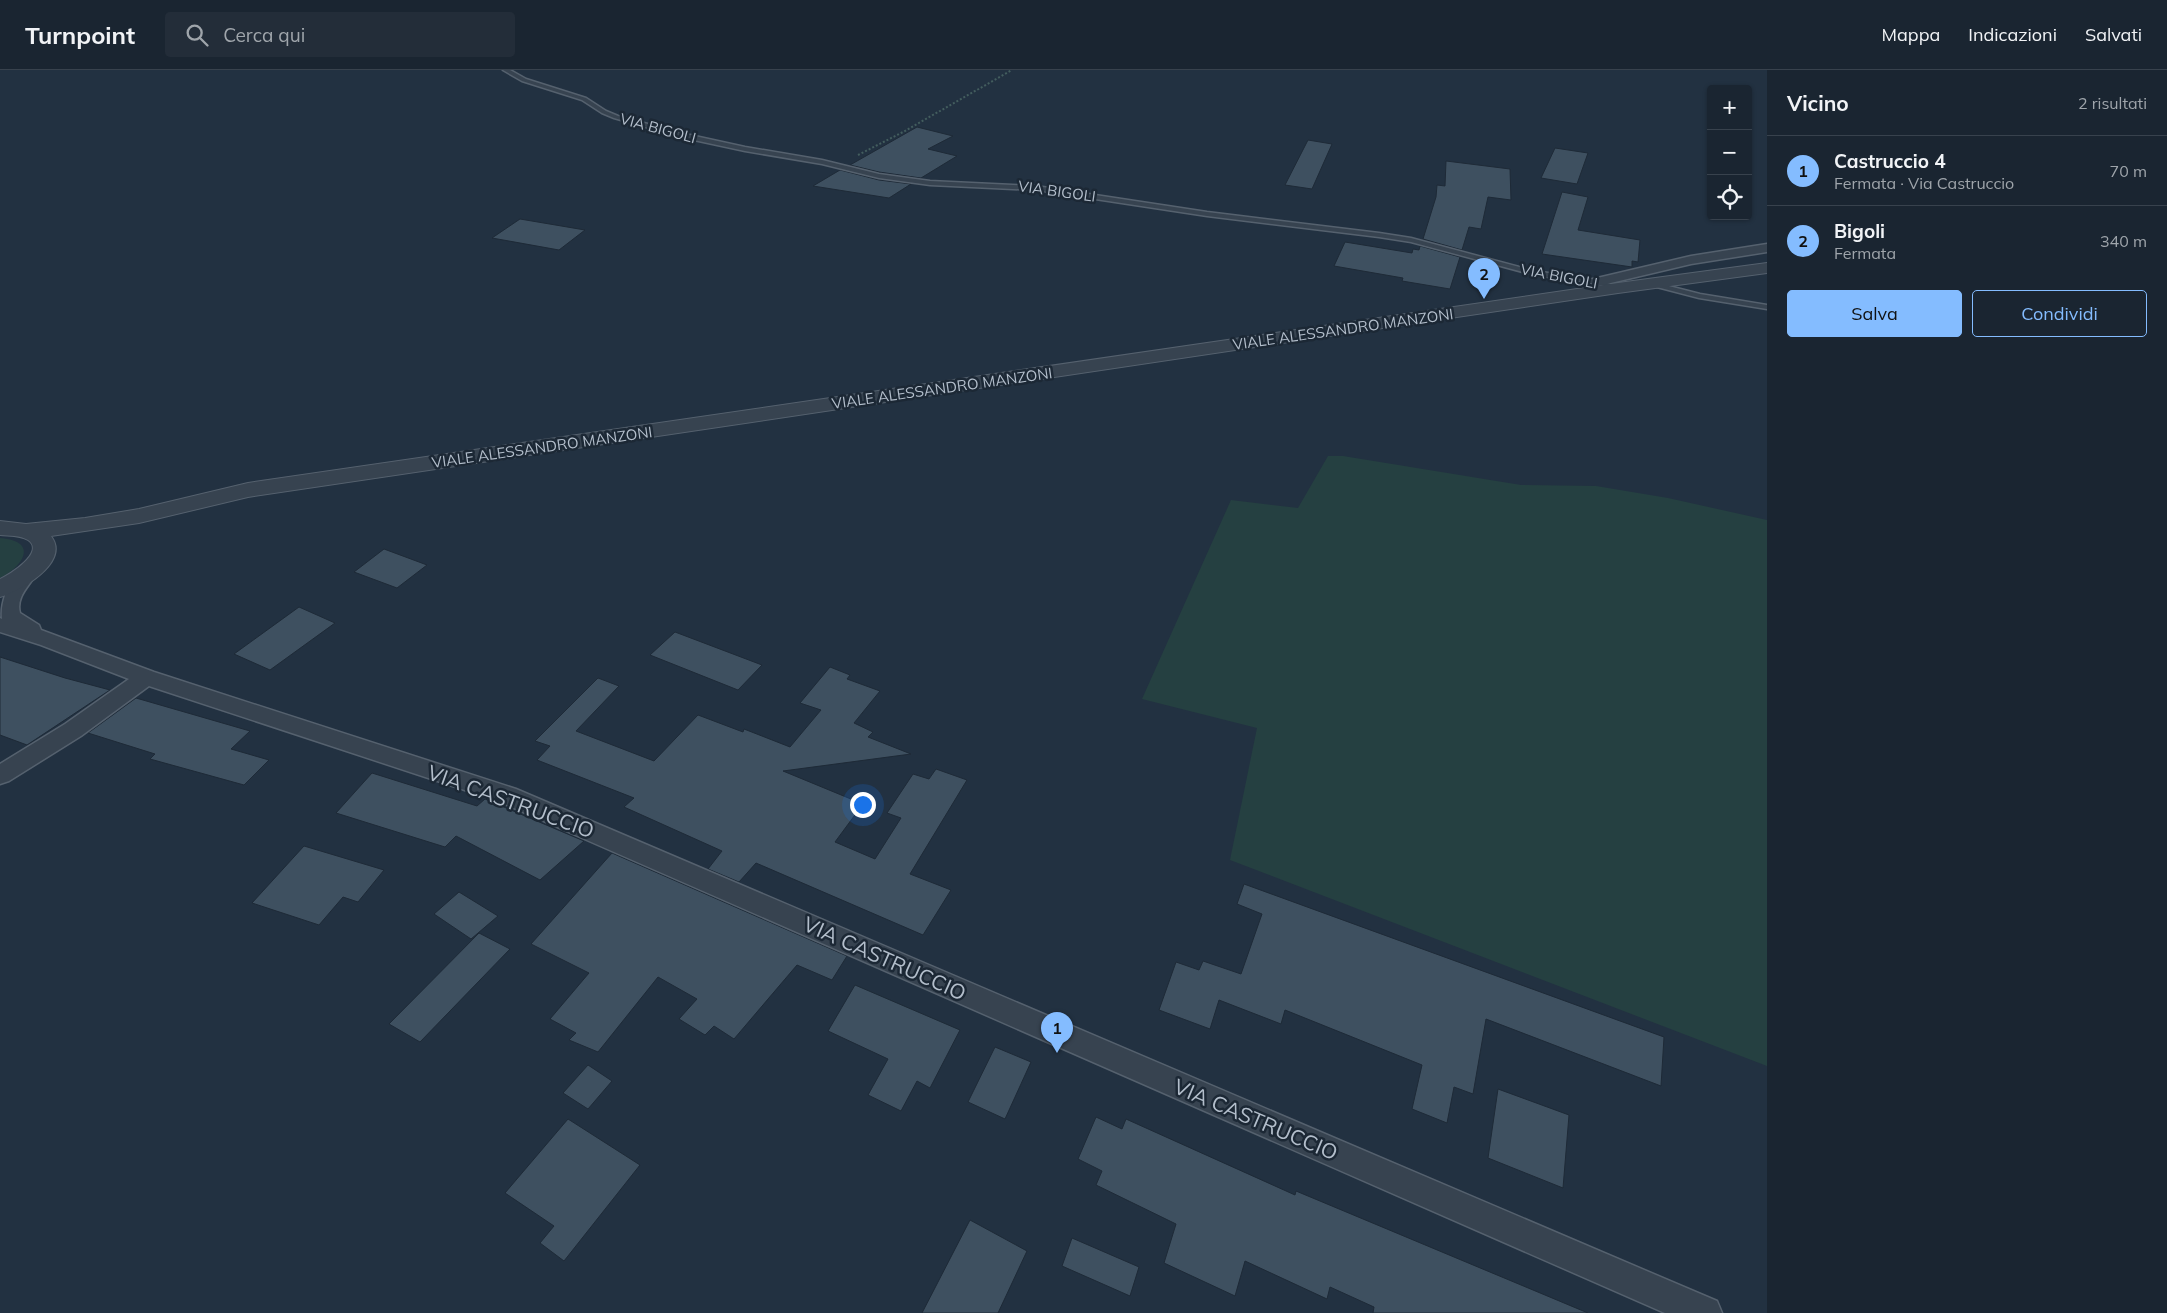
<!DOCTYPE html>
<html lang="it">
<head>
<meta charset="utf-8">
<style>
  body { margin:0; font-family:Mulish,sans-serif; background:#232d39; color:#f1f3f6 }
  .controls { position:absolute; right:15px; top:15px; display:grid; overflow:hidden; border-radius:5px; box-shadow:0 1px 4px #0004 }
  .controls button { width:45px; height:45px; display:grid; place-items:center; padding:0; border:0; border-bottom:1px solid #38424d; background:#1a2531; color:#f1f3f6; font:25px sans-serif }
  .you { position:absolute; left:862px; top:734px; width:18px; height:18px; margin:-12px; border:4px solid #fff; border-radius:50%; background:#1a73e8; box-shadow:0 0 0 8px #1a73e833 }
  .badge { display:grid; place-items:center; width:32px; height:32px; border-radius:50%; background:#84bcff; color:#111; font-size:16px; font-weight:700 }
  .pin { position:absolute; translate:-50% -41px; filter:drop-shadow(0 1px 2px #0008) }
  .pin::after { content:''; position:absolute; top:26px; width:18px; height:15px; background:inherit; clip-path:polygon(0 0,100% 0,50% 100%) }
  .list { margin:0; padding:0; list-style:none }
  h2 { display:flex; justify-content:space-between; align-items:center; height:65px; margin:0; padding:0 20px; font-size:21px }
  h2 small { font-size:16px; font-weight:400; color:#9fa5ab }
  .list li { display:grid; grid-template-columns:32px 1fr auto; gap:15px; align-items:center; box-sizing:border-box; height:70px; padding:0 20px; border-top:1px solid #38424d }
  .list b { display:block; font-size:19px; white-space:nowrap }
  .list p { margin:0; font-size:16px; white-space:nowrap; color:#9fa5ab }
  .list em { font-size:16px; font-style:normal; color:#9fa5ab }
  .actions { display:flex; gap:10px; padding:15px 20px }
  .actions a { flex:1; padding:11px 0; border:1px solid #84bcff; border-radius:5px; text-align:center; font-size:18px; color:#84bcff }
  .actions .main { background:#84bcff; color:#111 }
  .icon { flex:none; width:28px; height:28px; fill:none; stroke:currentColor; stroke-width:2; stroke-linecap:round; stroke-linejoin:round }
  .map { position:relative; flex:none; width:1767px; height:1243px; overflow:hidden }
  header { display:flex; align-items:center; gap:30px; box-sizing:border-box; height:70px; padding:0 25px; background:#1a2531; border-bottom:1px solid #38424d }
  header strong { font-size:24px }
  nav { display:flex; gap:28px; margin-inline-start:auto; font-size:18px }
  .search { width:350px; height:45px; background:#232d39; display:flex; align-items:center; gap:12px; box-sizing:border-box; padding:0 18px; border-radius:5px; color:#9fa5ab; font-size:19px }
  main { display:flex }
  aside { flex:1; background:#1a2531 }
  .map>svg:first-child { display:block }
  .green { fill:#254041 }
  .building { fill:#3e5060; stroke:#1e2a37 }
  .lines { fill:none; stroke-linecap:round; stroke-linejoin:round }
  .service-casing { stroke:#55616e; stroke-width:3 }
  .minor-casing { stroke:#55616e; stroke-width:3 }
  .tertiary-casing { stroke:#55616e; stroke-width:2 }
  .path { stroke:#435d5e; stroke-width:2; stroke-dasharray:2 2; stroke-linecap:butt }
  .service { fill:#374350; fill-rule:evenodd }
  .minor { fill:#374350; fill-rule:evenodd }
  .tertiary { fill:#374350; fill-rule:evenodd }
  .labels { text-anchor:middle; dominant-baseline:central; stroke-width:5; stroke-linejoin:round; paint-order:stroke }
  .far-street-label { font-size:15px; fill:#b3becb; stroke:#1c2835 }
  .near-street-label { font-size:21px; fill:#b3becb; stroke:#1c2835 }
</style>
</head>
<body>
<header>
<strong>Turnpoint</strong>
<div class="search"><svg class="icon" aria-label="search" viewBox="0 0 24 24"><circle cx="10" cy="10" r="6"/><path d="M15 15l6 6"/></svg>Cerca qui</div>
<nav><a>Mappa</a><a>Indicazioni</a><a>Salvati</a></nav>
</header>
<main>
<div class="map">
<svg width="1767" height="1243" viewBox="0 0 1767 1243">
  <rect width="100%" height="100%" fill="#223141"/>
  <!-- green -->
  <path class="green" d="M1328 386H1343L1521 415 1596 416 1668 428 1767 450V996L1230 790 1257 658 1142 629 1231 430 1298 438Z
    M0 468C38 471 25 495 0 508Z"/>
  <!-- building -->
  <path class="building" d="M917 57 953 66 928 79 957 86 921 108 879 102 850 95Z
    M1308 70 1332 74 1312 119 1285 115Z
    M1555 78 1588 83 1577 114 1541 108Z
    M1446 91 1510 99 1511 130 1488 127 1481 159 1469 157 1462 180 1423 169 1436 127 1437 115 1445 116Z
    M840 100 879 110 911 114 889 128 813 116Z
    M1562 122 1588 127 1578 160 1640 170 1638 192 1632 191V197L1542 184Z
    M520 149 585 160 559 180 492 168Z
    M1345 172 1412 183 1413 179 1419 180 1420 176 1460 187 1450 219 1402 211 1403 208 1334 196Z
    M384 479 427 495 397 518 354 502Z
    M299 537 335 553 270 600 234 584Z
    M675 562 762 595 738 620 650 585Z
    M0 587 65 608 110 620 27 675 0 665Z
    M830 597 850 605 847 609 880 621 854 653 873 662 868 667 911 684 783 701 863 734 835 772 875 789 901 748 887 743 913 704 929 709 936 699 967 710 910 804 951 820 923 865 756 793 739 812 708 799 722 781 624 737 634 728 537 690 550 676 535 671 598 608 619 616 576 661 654 691 698 645 743 662 744 659 790 677 821 640 800 633Z
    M136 628 250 661 231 679 269 690 244 715 150 689 155 684 88 663Z
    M372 703 477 736 485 729 584 771 540 810 456 766 445 777 336 743Z
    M304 776 384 800 358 832 343 827 319 855 252 833Z
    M612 783 847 886 832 910 797 895 734 969 714 956 705 965 679 949 697 929 658 907 598 982 569 970 576 963 550 949 589 903 531 874Z
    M1244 814 1664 967 1661 1016 1486 949 1473 1024 1454 1017 1447 1053 1412 1039 1422 995 1285 940 1281 954 1219 930 1210 959 1159 940 1176 892 1199 900 1203 891 1241 904 1262 844 1237 834Z
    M459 822 498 846 471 869 434 844Z
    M479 863 510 879 420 972 389 954Z
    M855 915 960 960 930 1018 917 1011 901 1041 868 1025 888 989 828 961Z
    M995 977 1031 992 1005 1049 968 1032Z
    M588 995 612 1011 588 1039 563 1023Z
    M1498 1019 1569 1045 1563 1118 1488 1088Z
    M1096 1047 1122 1059 1126 1049 1295 1125 1296 1121 1588 1243H1373L1374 1237 1330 1217 1327 1229 1245 1191 1235 1226 1164 1193 1176 1154 1096 1115 1102 1101 1078 1089Z
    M568 1049 640 1095 564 1191 540 1173 554 1156 505 1123Z
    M970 1150 1027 1181 998 1243H922Z
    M1072 1168 1139 1197 1130 1226 1062 1196Z"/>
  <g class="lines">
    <defs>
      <path id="service" d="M503 0H510L526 9 586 28 606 41 618 46 681 63 745 77 822 90 879 104 930 111 1036 116 1207 142 1379 163 1411 168 1534 201 1598 210 1622 218 1618 220 1597 214 1534 205 1411 172 1379 167 1207 146 1036 120 930 115 879 108 822 94 745 81 680 67 614 48 602 43 582 30 522 11Z
        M1653 212 1700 224 1767 235V239L1699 228 1653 216Z"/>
      <path id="minor" d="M1767 174V182L1691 194 1598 216 1593 215 1591 212 1593 209 1691 186Z
        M25 500 32 502 35 506C27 518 16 528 20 543L39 555 41 560 154 602 516 719 1717 1231 1722 1243H1665L498 731 149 616 81 666 9 711 0 714V694L65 654 129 609 41 575 0 562V548L2 549C0 533 8 514 18 502Z"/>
      <path id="tertiary" d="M1767 193V203L1618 223 248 427 139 453 51 466C71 492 21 521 0 527V509C9 505 46 482 28 470 20 465 9 466 0 465V451L26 454 85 448 139 439 248 413 1618 213Z"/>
    </defs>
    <!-- service casing -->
    <use href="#service" class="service-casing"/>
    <!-- minor casing -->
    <use href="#minor" class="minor-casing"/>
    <!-- tertiary casing -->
    <use href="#tertiary" class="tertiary-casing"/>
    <!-- path -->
    <path class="path" d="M858 85 903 62 1012 0"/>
    <!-- service -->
    <use href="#service" class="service"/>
    <!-- minor -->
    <use href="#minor" class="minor"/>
    <!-- tertiary -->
    <use href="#tertiary" class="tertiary"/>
  </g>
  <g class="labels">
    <!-- far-street labels -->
    <g class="far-street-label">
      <text transform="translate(658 58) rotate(15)">VIA BIGOLI</text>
      <text transform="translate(1057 121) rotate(8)">VIA BIGOLI</text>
      <text transform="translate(1559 206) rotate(11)">VIA BIGOLI</text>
      <text transform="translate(1343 259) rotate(-8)">VIALE ALESSANDRO MANZONI</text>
      <text transform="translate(942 318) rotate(-8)">VIALE ALESSANDRO MANZONI</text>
      <text transform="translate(542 377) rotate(-8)">VIALE ALESSANDRO MANZONI</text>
    </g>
    <!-- near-street labels -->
    <g class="near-street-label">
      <text transform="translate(511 731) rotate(20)">VIA CASTRUCCIO</text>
      <text transform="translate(885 888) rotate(24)">VIA CASTRUCCIO</text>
      <text transform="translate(1256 1049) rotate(23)">VIA CASTRUCCIO</text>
    </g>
  </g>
</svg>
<div class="controls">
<button>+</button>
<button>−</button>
<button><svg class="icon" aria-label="locate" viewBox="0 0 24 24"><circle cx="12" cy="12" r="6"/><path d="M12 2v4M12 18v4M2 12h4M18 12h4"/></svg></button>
</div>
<div class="you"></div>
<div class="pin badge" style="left:1057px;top:983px">1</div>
<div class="pin badge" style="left:1484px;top:229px">2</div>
</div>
<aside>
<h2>Vicino<small>2 risultati</small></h2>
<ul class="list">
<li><span class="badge">1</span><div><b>Castruccio 4</b><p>Fermata · Via Castruccio</p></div><em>70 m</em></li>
<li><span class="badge">2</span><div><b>Bigoli</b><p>Fermata</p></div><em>340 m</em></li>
</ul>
<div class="actions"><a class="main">Salva</a><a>Condividi</a></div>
</aside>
</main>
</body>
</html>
